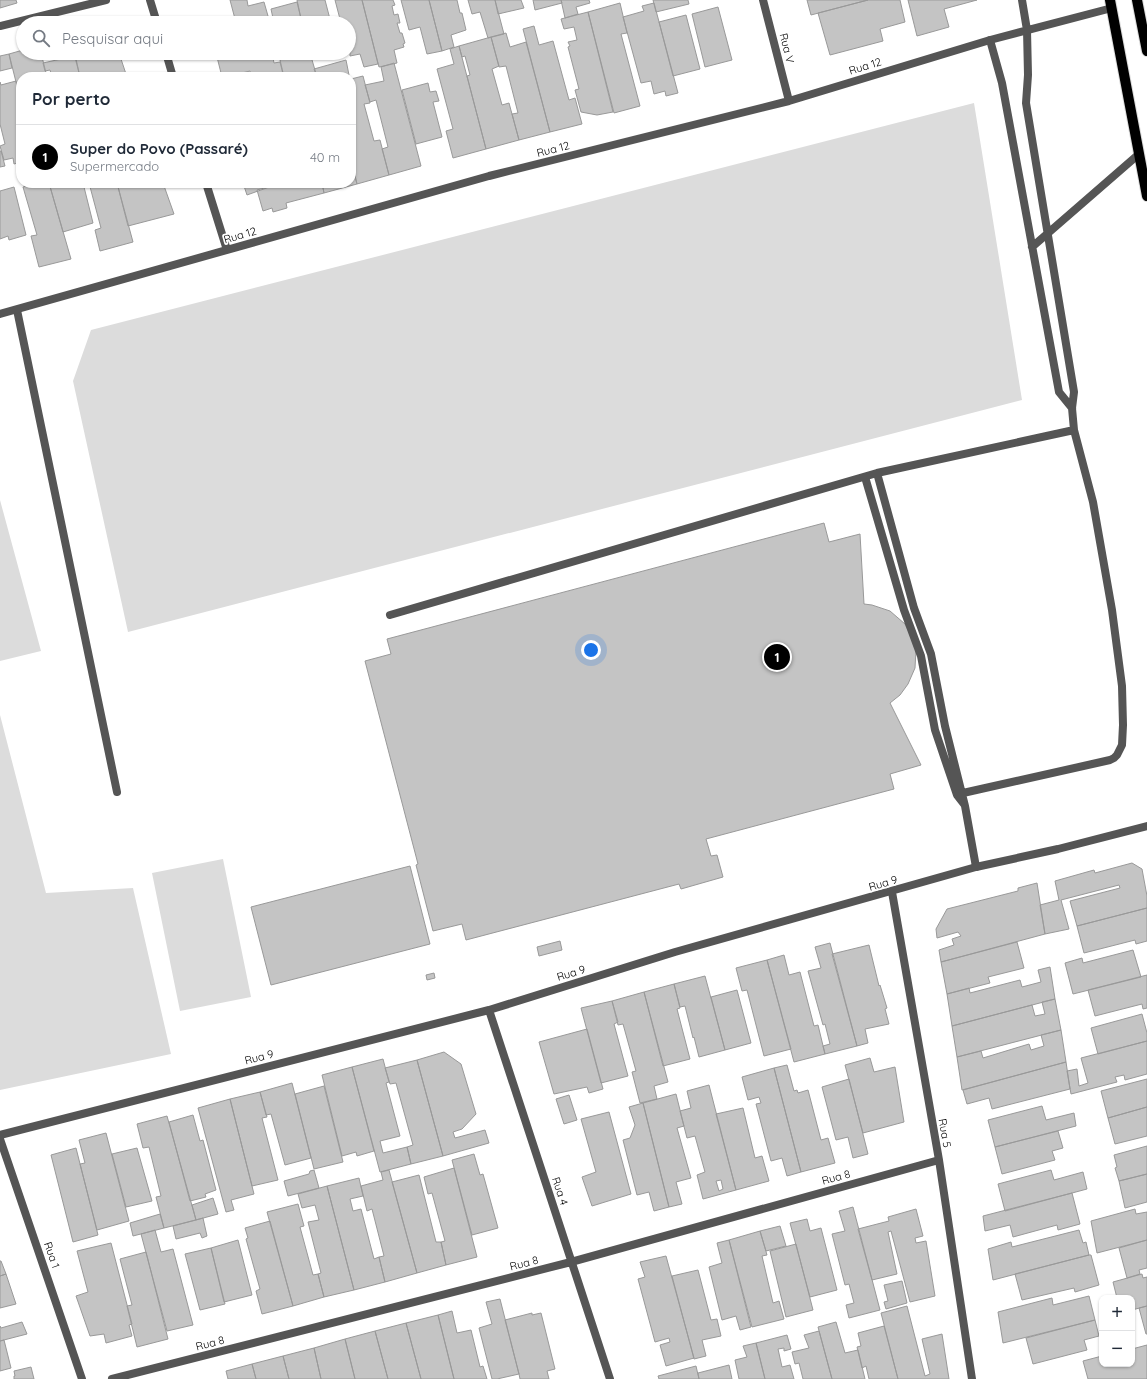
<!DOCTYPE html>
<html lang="pt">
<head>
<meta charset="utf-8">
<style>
  body { margin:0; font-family:Quicksand,sans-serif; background:#f2f2f3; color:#1f2937 }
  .controls { position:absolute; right:12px; bottom:12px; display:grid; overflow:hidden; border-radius:8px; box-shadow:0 1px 3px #0004 }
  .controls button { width:36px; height:36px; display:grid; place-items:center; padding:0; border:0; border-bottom:1px solid #e0e1e3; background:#fff; color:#1f2937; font:20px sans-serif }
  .you { position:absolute; left:591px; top:650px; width:14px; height:14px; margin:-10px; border:3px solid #fff; border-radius:50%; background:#1a73e8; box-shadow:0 0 0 6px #1a73e833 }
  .badge { display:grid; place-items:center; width:26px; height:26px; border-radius:50%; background:#000; color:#fff; font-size:13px; font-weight:700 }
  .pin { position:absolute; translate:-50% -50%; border:2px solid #fff; box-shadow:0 1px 4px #0006 }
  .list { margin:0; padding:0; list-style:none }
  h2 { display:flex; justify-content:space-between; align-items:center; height:52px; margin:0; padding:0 16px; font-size:17px }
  h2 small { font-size:13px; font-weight:400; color:#747a83 }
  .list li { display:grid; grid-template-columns:26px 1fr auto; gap:12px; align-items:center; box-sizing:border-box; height:64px; padding:0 16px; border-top:1px solid #e0e1e3 }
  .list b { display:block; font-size:15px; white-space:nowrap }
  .list p { margin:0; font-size:13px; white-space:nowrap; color:#747a83 }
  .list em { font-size:13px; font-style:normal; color:#747a83 }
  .icon { flex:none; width:22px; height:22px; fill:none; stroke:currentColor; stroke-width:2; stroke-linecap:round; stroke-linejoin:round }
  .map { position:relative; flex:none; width:1147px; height:1379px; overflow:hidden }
  .search { position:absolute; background:#fff; box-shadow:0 1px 3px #0004; left:16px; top:16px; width:340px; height:44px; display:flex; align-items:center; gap:10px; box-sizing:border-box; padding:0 14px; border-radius:22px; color:#747a83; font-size:15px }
  .panel { position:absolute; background:#fff; box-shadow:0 1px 3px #0004; left:16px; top:72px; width:340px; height:116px; border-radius:16px }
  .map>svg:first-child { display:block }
  .green { fill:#dcdcdc }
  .building { fill:#c4c4c4; stroke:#999; fill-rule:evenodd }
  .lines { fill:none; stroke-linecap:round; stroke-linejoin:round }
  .primary-casing { stroke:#dbdbdb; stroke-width:12 }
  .service { stroke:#555; stroke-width:8 }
  .minor { stroke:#555; stroke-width:8 }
  .primary { stroke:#000; stroke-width:10 }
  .labels { text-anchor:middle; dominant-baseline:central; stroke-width:3.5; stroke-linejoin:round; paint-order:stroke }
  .street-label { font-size:11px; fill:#000; stroke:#fff }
</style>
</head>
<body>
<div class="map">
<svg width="1147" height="1379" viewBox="0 0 1147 1379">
  <rect width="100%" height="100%" fill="#fff"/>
  <!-- green -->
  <path class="green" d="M974 103 1022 400 128 632 73 381 91 330Z
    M0 500 41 651 0 661Z
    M0 715 46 893 133 888 171 1054 0 1090Z
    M223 859 251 997 180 1011 152 873Z"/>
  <!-- building -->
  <path class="building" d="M0 0H16L17 3 0 8Z
    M230 0H247L248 6 264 2 270 23H220L235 19Z
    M297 0H325L331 23H302Z
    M335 0H362L378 64 364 67 360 54 350 56 349 23H341Z
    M362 0H393L395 5 392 6 394 15 398 14 400 23H397L400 33H402L405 43 403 44 404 47 394 50 397 63 379 67Z
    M401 0H429L442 51 427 54 420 27 409 30Z
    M429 0H457L460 13H462L466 30 451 35 454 47 442 51Z
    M468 0H495L504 34 488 38 480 12 472 14Z
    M495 0H521L524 8 498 14Z
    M533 0H561L562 3 535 10Z
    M561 0H589L590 3 576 7 578 14 565 18Z
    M653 0H688L689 4 656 12Z
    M807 0H868L811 15Z
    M868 0H900L905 22 880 29 883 41 830 55 818 13Z
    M908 0H977L944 9 949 27 917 36Z
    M297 2 302 23H274L271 9Z
    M620 3 627 33 621 34 640 106 614 113 588 12Z
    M654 3 678 93 666 96 665 91 654 94 651 81 641 83 623 17 644 11 642 6Z
    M718 7 732 60 705 67 692 14Z
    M588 12 613 112 597 115 581 112 575 90 579 89 568 47 570 46 568 42 577 40 574 27 564 29 561 19Z
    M686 15 700 69 673 76 659 22Z
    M534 26 539 45 553 41 569 100 575 98 582 124 550 132 523 29Z
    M506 33 510 47 526 42 550 132 519 140 512 114 518 113 506 66 499 67 491 37Z
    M491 37 499 66 492 69 502 105 509 103 519 140 486 149 467 76 470 75 465 56 462 57 459 46Z
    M459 46 486 149 453 158 446 131 453 129 437 69 454 64 450 49Z
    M23 50V53H41L47 77H21V102L9 54Z
    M59 53H74L80 77H52L50 70 45 71 43 63 61 59Z
    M100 53H119L127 77H80L76 59Z
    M216 53H272L274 63 280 62 283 74 272 77H251L250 71 234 75 233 74 222 77Z
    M282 53H310L317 77H284L280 60 283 59Z
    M9 54 12 68 0 71V56Z
    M346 60 349 75 342 77H317L314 69Z
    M394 63 421 166 389 175 382 149 388 147 376 100 370 102 365 85 384 81 381 67Z
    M363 76 370 103 364 104 374 141 380 140 389 175 357 184 351 160V79Z
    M16 81 21 102V162L14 164 13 158 4 160 0 146 5 144 0 124V82L1 85Z
    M428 83 430 92 436 91 439 101 433 102 442 137 416 144 402 90Z
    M0 151H1L5 166 0 167Z
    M351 160 357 184 324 193 322 183H351Z
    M37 183H49L71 259 39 267 31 236 37 235 23 187Z
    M49 183H83L93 223 63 232Z
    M89 183H117L133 242 100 251 95 230 101 228Z
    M117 183H163L174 214 128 226Z
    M243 183H271L272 186 247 195Z
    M283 183H322L324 193 286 203 287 208 273 212 272 208 263 211 257 190Z
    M14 187 26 235 9 240 8 236 0 239V191Z
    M824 523 829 542 860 534 864 604 872 605 890 611 905 624 908 630 916 650 915 668 908 684 900 695 890 703 921 765 890 774 894 789 706 839 711 856 717 855 723 877 681 889 679 884 466 940 462 924 433 931 416 865 418 864 365 661 391 654 387 639Z
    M1132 863 1142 869 1147 896V908L1077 926 1070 901 1120 888 1119 885 1061 900 1069 929 1045 934 1040 905 1059 900 1055 881 1094 870 1095 873Z
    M410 866 430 944 271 985 251 907Z
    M1037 883 1045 934 941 962 939 950 954 945 952 939 961 936 958 932 937 938 936 929 947 909 1018 891V888Z
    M1147 908V941L1136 944 1135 940 1084 953 1077 926Z
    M560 941 562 950 539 956 537 947Z
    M1017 942 1024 968 988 977 990 983 947 994 941 962Z
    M830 943 857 1046 825 1054 823 1046 830 1044 825 1024 823 1025 808 971 821 968 815 947Z
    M869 945 879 986 880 985 887 1008 885 1009 889 1024 865 1029 868 1043 857 1046 832 954Z
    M1133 950 1141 977 1073 994 1065 963 1082 958 1083 963Z
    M784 955 789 975 800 972 814 1026 818 1025 825 1054 794 1062 767 960Z
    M767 960 791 1049 764 1056 747 990 742 991 736 968Z
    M1050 967 1055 999 952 1026 947 994 969 988 970 993 1020 980 1022 987 1041 982 1038 970Z
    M434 973 435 978 427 980 426 975Z
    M1147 975V1008L1143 1009 1142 1004 1095 1016 1088 990Z
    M705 976 725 1050 699 1057 694 1037 693 1038 685 1006 680 1007 674 984Z
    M674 984 680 1008 677 1009 690 1059 663 1066 644 992Z
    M737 990 751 1043 725 1050 711 997Z
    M644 992 668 1082 654 1086 657 1099 640 1103 632 1072 636 1071 623 1024 618 1025 612 1001Z
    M1055 999 1061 1030 957 1057 952 1026 1032 1005 1035 1016 1045 1014 1042 1002Z
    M612 1001 618 1022 614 1024 628 1076 601 1083 581 1008Z
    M1142 1014 1147 1033V1041L1098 1054 1091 1028Z
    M587 1029 603 1089 589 1093 587 1087 554 1094 539 1042Z
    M1061 1030 1066 1062 962 1090 957 1057 981 1051 983 1058 1029 1044 1031 1050 1044 1046 1041 1035Z
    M1147 1041V1074L1125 1080 1124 1075 1115 1077 1117 1082 1071 1094 1067 1071 1077 1069 1079 1086 1088 1083 1081 1058Z
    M444 1052 461 1064 476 1114 462 1129 453 1132 455 1138 485 1130 489 1143 443 1156 417 1060Z
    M870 1058 874 1072 895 1067 904 1122 863 1133 845 1065Z
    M383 1059 389 1082 386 1083 400 1136 380 1141 383 1153 407 1147 411 1164 380 1172 352 1067Z
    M417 1060 443 1156 411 1164 407 1147 413 1145 396 1083 390 1084 385 1068Z
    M1066 1062 1070 1089 992 1109 989 1098 967 1104 963 1090Z
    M787 1065 794 1091 797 1090 798 1093 808 1090 821 1140 828 1138 835 1163 801 1172 774 1068Z
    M352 1067 374 1151 357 1156 356 1152 342 1156 322 1075Z
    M774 1068 801 1172 787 1176 782 1158 771 1161 756 1104 761 1103 759 1097 748 1100 742 1077Z
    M849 1079 868 1154 853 1158 848 1137 836 1140 822 1087Z
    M1147 1079V1107L1108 1118 1101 1091Z
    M292 1083 311 1158 285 1165 271 1114 266 1115 260 1092Z
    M709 1085 736 1190 703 1199 697 1175 705 1172 695 1136 687 1138 680 1111 691 1108 687 1091ZM721 1180 723 1189 719 1191 716 1181Z
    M324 1086 343 1162 314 1169 295 1094Z
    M260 1092 267 1117 262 1118 278 1180 252 1186 230 1099Z
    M676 1094 684 1126 677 1128 691 1178 676 1182 682 1204 669 1207 643 1103Z
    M569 1095 577 1120 564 1124 556 1099Z
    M230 1099 254 1194 231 1200 234 1210 226 1212 198 1108Z
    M643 1103 669 1207 654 1211 649 1192 637 1195 623 1140 630 1138 635 1125 629 1107Z
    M1042 1106 1046 1120 1074 1113 1076 1126 995 1147 988 1120Z
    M1147 1107V1136L1115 1144 1108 1118Z
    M743 1108 755 1158 762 1156 769 1181 736 1190 716 1114Z
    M609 1112 631 1194 592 1206 582 1177 596 1172 581 1119Z
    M193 1115 200 1141 203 1140 216 1190 205 1194 206 1197 190 1201 169 1122Z
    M167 1116 196 1220 164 1228 156 1197 161 1196 149 1147 143 1148 137 1124Z
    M1058 1131 1063 1148 1052 1151 1055 1160 1002 1174 995 1147Z
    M106 1133 129 1221 97 1230 80 1164 85 1163 79 1140Z
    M1147 1146V1174L1119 1181 1115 1168 1117 1167 1114 1155Z
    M76 1148 98 1235 73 1242 51 1155Z
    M137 1148 152 1201 126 1207 112 1154Z
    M474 1154 480 1175 483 1174 498 1228 472 1235 452 1160Z
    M454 1168 477 1257 446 1265 441 1242 445 1241 432 1193 428 1194 424 1177Z
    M314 1170 319 1188 288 1196 284 1181 309 1174 310 1171Z
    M389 1170 417 1273 385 1282 379 1257 384 1256 372 1209 367 1211 361 1186 383 1180 381 1172Z
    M1051 1170 1054 1180 1083 1172 1087 1189 1005 1211 998 1184Z
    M1147 1174V1202L1125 1208 1119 1181Z
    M419 1175 436 1242H441L446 1265 417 1273 392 1182Z
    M359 1178 363 1196 350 1199 353 1211 361 1209 374 1259 379 1257 385 1282 354 1290 327 1186Z
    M327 1186 354 1290 324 1297 318 1274 321 1273 308 1222 319 1220 315 1205 302 1208 298 1194Z
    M1072 1193 1080 1224 1058 1230 1057 1225 1013 1237 1010 1225 985 1231 983 1216Z
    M213 1198 218 1214 196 1220 192 1205Z
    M298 1204 304 1226 300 1227 313 1275 318 1274 324 1297 293 1306 267 1212Z
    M853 1207 880 1310 849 1318 846 1305 854 1303 849 1284 845 1285 832 1234 845 1231 839 1211Z
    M916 1209 923 1236 915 1238 916 1243 926 1241 935 1296 910 1302 891 1231 888 1232 897 1274 872 1280 858 1229 889 1221 888 1217Z
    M1135 1209 1136 1214 1147 1212V1240L1097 1253 1091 1221Z
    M160 1214 164 1228 133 1236 130 1223Z
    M203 1218 207 1236 202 1238 200 1233 176 1239 173 1226Z
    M807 1219 810 1231 821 1228 837 1290 810 1297 790 1223Z
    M270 1221 293 1306 262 1314 256 1291 260 1289 246 1239 248 1238 245 1228Z
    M780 1226 786 1246 766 1251 760 1231Z
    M155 1230 161 1252 173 1249 193 1325 167 1331 141 1234Z
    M1079 1230 1083 1243 1086 1242 1089 1255 993 1280 988 1249 1011 1242 1012 1247Z
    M760 1231 767 1255 762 1256 773 1303 779 1301 784 1319 752 1327 729 1240Z
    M238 1240 252 1295 224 1302 211 1248Z
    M729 1240 751 1327 740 1330 736 1316 722 1320 709 1267 722 1263 717 1243Z
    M1147 1240V1268L1139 1270 1140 1274 1127 1278 1119 1248Z
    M111 1243 132 1324 129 1325 132 1336 106 1343 104 1334 90 1336 76 1296 88 1292 77 1251Z
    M796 1244 813 1310 786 1317 770 1251Z
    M211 1248 225 1304 200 1310 185 1254Z
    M146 1252 168 1339 137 1347 127 1306 132 1305 120 1259Z
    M1089 1255H1091L1099 1285 1075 1292 1074 1288 1022 1300 1015 1274Z
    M666 1256 694 1358 666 1366 660 1345 670 1342 669 1338 655 1342 638 1279 645 1277 640 1262Z
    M0 1261H1L6 1274 0 1276Z
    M698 1270 711 1320 717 1319 721 1336 702 1340 706 1356 694 1359 672 1276Z
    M6 1274 16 1304 0 1308V1276Z
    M1142 1274 1143 1278 1147 1277V1306L1132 1310V1298H1117L1113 1282Z
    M902 1281 907 1303 886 1309 884 1302 888 1301 884 1285Z
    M1089 1296 1095 1320 1003 1343 998 1312 1052 1298 1053 1305Z
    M500 1299 519 1374 497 1379H492L479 1328 492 1324 486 1302Z
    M907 1306 925 1376 930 1374 922 1339 942 1334 949 1379H898L881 1313Z
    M1147 1306V1334H1146L1139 1308Z
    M452 1311 457 1333 471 1330 480 1367 483 1366 487 1379H454L438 1315Z
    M532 1313V1315L541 1313 555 1369 547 1371 549 1379H520L519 1374 505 1320Z
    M438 1315 454 1379H421L406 1323Z
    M1095 1320 1099 1336 1084 1340 1087 1350 1033 1364 1026 1338Z
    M22 1322 27 1334 0 1341V1326L1 1328Z
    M836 1322 845 1353 858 1350 865 1379H832L818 1327Z
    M406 1323 421 1379H388L375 1331Z
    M884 1326 898 1379H869L866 1366 862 1368 857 1347 861 1346 858 1333Z
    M375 1331 388 1379H355L345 1339Z
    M819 1331 832 1379H803L799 1363 795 1364 792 1352 809 1348 804 1335Z
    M787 1335 791 1349 784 1351V1348L778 1349 782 1367 790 1365 794 1379H765L756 1343Z
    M345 1339 355 1379H321L314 1348Z
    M4 1340 11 1368 0 1371V1341Z
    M756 1343 765 1379H739L735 1360 747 1357 743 1346Z
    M1147 1345V1379H1088L1083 1361 1102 1356V1364H1132V1349Z
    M314 1348 321 1379H289L283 1356Z
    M283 1356 289 1379H256L252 1364Z
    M252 1364 256 1379H228L226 1371Z
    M729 1365 732 1379H699L698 1373Z
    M696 1366 699 1379H659L658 1376Z
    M31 1367 34 1379H14V1376H15L14 1371Z"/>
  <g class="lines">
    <defs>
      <path id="primary" d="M1110 0 1147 196
        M1137 0 1147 51"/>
    </defs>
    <!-- primary casing -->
    <use href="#primary" class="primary-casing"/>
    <!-- service -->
    <path class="service" d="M990 40 1002 83 1059 392 1072 408
      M1032 247 1139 154
      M17 310 117 792
      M877 473 914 608 931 654 945 726 965 806 976 867
      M865 477 904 610 921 656 935 730 957 795 964 804
      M390 615 877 473 1074 430
      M963 793 1110 760 1114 758 1117 755 1122 745 1123 725 1122 686 1112 610 1093 502 1074 430 1072 408 1074 392 1026 103 1028 75 1027 30"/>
    <!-- minor -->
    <path class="minor" d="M150 0 157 23
      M763 0 789 101
      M1022 0 1027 30
      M0 26 106 0
      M166 53 173 77
      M206 183 227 250
      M0 314 489 176 789 101 990 40 1112 8
      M892 892 939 1160 972 1379
      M489 1010 610 1379
      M0 1135 489 1010 675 952 976 867 1058 849 1147 826
      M0 1139 82 1379
      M112 1379 571 1262 939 1160"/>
    <!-- primary -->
    <use href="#primary" class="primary"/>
  </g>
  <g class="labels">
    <!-- street labels -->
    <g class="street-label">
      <text transform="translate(787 48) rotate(76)">Rua V</text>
      <text transform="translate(865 66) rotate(-17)">Rua 12</text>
      <text transform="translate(553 149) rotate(-14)">Rua 12</text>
      <text transform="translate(240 235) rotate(-16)">Rua 12</text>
      <text transform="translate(883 883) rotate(-16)">Rua 9</text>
      <text transform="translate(571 973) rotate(-17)">Rua 9</text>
      <text transform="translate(259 1057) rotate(-14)">Rua 9</text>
      <text transform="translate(945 1133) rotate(80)">Rua 5</text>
      <text transform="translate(836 1177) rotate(-15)">Rua 8</text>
      <text transform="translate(560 1191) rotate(72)">Rua 4</text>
      <text transform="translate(52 1255) rotate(71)">Rua 1</text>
      <text transform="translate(524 1263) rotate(-14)">Rua 8</text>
      <text transform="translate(210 1343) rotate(-14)">Rua 8</text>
    </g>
  </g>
</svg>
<div class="controls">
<button>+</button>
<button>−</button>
</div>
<div class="you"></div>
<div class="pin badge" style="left:777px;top:657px">1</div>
<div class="search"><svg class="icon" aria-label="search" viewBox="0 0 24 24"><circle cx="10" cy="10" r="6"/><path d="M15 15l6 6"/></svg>Pesquisar aqui</div>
<section class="panel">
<h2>Por perto<small></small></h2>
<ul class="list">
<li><span class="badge">1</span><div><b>Super do Povo (Passaré)</b><p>Supermercado</p></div><em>40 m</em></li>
</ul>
</section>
</div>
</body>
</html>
